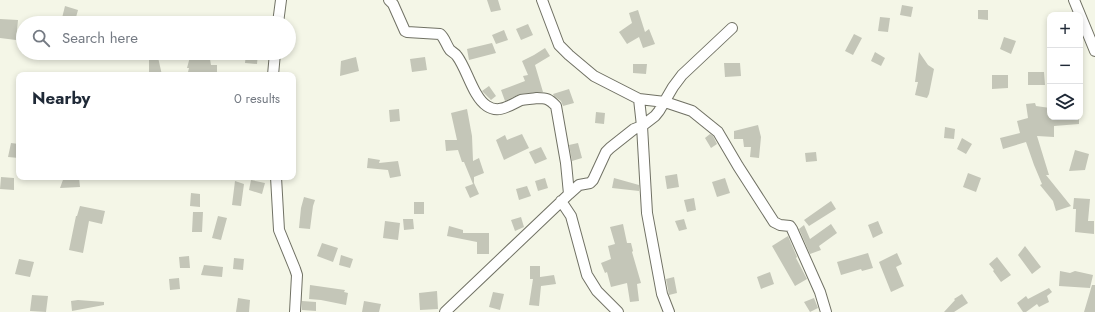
<!DOCTYPE html>
<html lang="en">
<head>
<meta charset="utf-8">
<style>
  body { margin:0; font-family:Jost,sans-serif; background:#f6f6f7; color:#1f2937 }
  .controls { position:absolute; right:12px; top:12px; display:grid; overflow:hidden; border-radius:8px; box-shadow:0 2px 6px #0003 }
  .controls button { width:36px; height:36px; display:grid; place-items:center; padding:0; border:0; border-bottom:1px solid #e0e1e3; background:#fff; color:#1f2937; font:20px sans-serif }
  .list { margin:0; padding:0; list-style:none }
  h2 { display:flex; justify-content:space-between; align-items:center; height:52px; margin:0; padding:0 16px; font-size:17px }
  h2 small { font-size:13px; font-weight:400; color:#747a83 }
  .icon { flex:none; width:22px; height:22px; fill:none; stroke:currentColor; stroke-width:2; stroke-linecap:round; stroke-linejoin:round }
  .map { position:relative; flex:none; width:1095px; height:312px; overflow:hidden }
  .search { position:absolute; background:#fff; box-shadow:0 2px 6px #0003; left:16px; top:16px; width:280px; height:44px; display:flex; align-items:center; gap:10px; box-sizing:border-box; padding:0 14px; border-radius:22px; color:#747a83; font-size:15px }
  .panel { position:absolute; background:#fff; box-shadow:0 2px 6px #0003; left:16px; top:72px; width:280px; height:108px; border-radius:8px }
  .map>svg:first-child { display:block }
  .building { fill:#c4c6b8 }
  .lines { fill:none; stroke-linecap:round; stroke-linejoin:round }
  .street-casing { stroke:#707164; stroke-width:12 }
  .street { stroke:#fff; stroke-width:10 }
</style>
</head>
<body>
<div class="map">
<svg width="1095" height="312" viewBox="0 0 1095 312">
  <rect width="100%" height="100%" fill="#f4f6e7"/>
  <!-- building -->
  <path class="building" d="M487 0H498L501 10 491 12Z
    M902 5 913 7 911 17 900 15Z
    M65 6 78 10 75 21 62 18Z
    M638 10 645 32 649 29 655 44 643 48 639 37 627 44 619 32 632 23 629 13Z
    M978 10H988V20L978 19Z
    M880 17 890 18 888 32 878 31Z
    M0 19 18 20 16 40 0 38Z
    M528 24 533 35 521 40 516 29Z
    M504 30 508 40 496 44 492 35Z
    M854 34 862 38 853 55 845 51Z
    M1004 37 1016 41 1011 54 1000 49Z
    M492 43 496 53 469 60 467 49Z
    M545 48 550 56 535 65 543 92 520 94 505 101 501 90 525 81 523 76 528 75 522 61 534 55Z
    M875 52 885 58 881 66 871 61Z
    M919 52 928 65 934 69 929 94 927 98 915 95 918 82H915Z
    M149 53H157L162 75H149Z
    M191 53H209L211 65H217V75H198L188 72 189 68H187Z
    M246 53H258L257 64 245 63Z
    M356 57 359 71 340 76 341 61Z
    M425 57 427 70 412 72 410 59Z
    M724 63H740L741 76 725 77Z
    M633 64H647L646 74 633 73Z
    M1028 72H1044L1045 85H1028Z
    M992 75H1008V88L992 89Z
    M489 86 496 96 491 100 482 91Z
    M569 89 574 103 563 106 561 101 554 96 553 94Z
    M1035 103 1036 106 1050 108V117H1079V124L1054 126V137L1037 136 1049 175H1046L1071 206 1056 211 1053 201 1040 185 1042 184 1034 165 1026 142 1003 149 1000 138 1020 133 1017 121 1028 118 1026 104Z
    M399 109 400 121 390 122 389 110Z
    M467 109 472 136 473 161 479 158 484 173 474 177V183L479 194 470 198 465 187 473 184 464 162H462L458 150 446 151 445 140H457L451 113Z
    M596 112 605 113 604 124 595 123Z
    M758 125 761 137 759 158 750 157 751 147H744L743 139H734V131Z
    M945 127 955 129 954 139 944 138Z
    M522 134 529 148 504 160 496 140 505 135 507 140Z
    M710 134 713 136 717 144 711 148 705 138Z
    M962 138 972 144 966 154 957 149Z
    M11 143 19 144V158L8 157Z
    M578 143 582 158 572 161 569 145Z
    M541 147 547 159 535 164 529 152Z
    M1075 150 1089 154 1085 170 1069 171Z
    M816 152 817 161 806 162 805 153Z
    M368 158 380 160 379 163 398 161 401 176 390 178 388 170 367 168Z
    M968 173 981 178 976 192 963 187Z
    M677 174 679 187 667 189 665 176Z
    M1 177 14 178V190L0 189Z
    M64 177H79L80 187 60 188Z
    M545 178 548 188 538 191 535 181Z
    M614 178 639 185V191L612 188Z
    M725 178 730 193 717 197 712 182Z
    M251 180 265 183 262 194 249 190Z
    M235 181 244 184 241 206 232 205Z
    M527 186 531 196 519 200 516 189Z
    M191 193 200 194V207L190 206Z
    M304 197 315 200 313 206 310 229 299 228 301 208Z
    M694 198 696 210 687 212 684 200Z
    M1074 198 1090 199 1088 221H1094V234L1075 232 1076 209H1073Z
    M831 201 836 209 809 226 804 220Z
    M414 202H424V214H414Z
    M80 206 105 211 102 224 89 221 83 253 69 250 76 216H77Z
    M193 212H203L202 232H192Z
    M218 216 227 218 221 240 212 238Z
    M521 217 524 227 515 231 511 220Z
    M403 219H413L414 229 404 230Z
    M684 219 687 229 679 231 675 221Z
    M385 221 400 223 398 240 383 238Z
    M878 221 883 233 873 238 868 225Z
    M623 224 627 243H631L633 251 632 252 641 283 637 284 639 301 630 302 627 283 611 287 607 272 605 273 601 263 611 259 608 246 615 244 610 227Z
    M831 224 837 233 819 246 821 250 810 254 799 229 804 225 810 239Z
    M449 226 463 230V233H489V254H477V242L447 236Z
    M788 236 797 257 796 258 807 279 795 286 772 246Z
    M322 243 338 248 333 262 317 256Z
    M1025 246 1041 267 1032 274 1018 255Z
    M868 253 873 268 862 271 861 269 841 275 837 262Z
    M897 253 902 264 896 267 904 286 891 292 879 262Z
    M341 255 353 259 350 268 339 265Z
    M189 256 190 268H180L179 257Z
    M997 257 1011 275 1001 282 993 271 994 270 989 264Z
    M234 258 244 259 243 270 233 269Z
    M19 259 34 262 30 277 15 274Z
    M204 265 223 267 222 277 201 275Z
    M530 266H540V277L554 275 556 284 541 286 539 306 529 305 533 279H530Z
    M1060 271 1070 273 1075 271 1093 275 1090 288 1059 286Z
    M770 272 774 284 761 289 757 277Z
    M674 277 677 293 669 295 666 279Z
    M179 278 180 289 170 290 169 279Z
    M310 285 345 290 344 292 348 293 346 305 321 300 309 299Z
    M1092 285H1095V312H1084Z
    M1049 288 1052 292 1047 296 1049 302 1039 307 1037 304 1026 312H1023L1017 303 1026 296 1028 299Z
    M437 291 438 309 420 310 419 293Z
    M493 292 504 294 500 310 489 307Z
    M962 294 968 303 954 312H944L955 300 954 299Z
    M32 295 48 296 46 312 30 311Z
    M238 298 250 300 249 312H236Z
    M814 298 818 308 810 312 804 302Z
    M78 300 104 302V305L72 311 71 301Z
    M302 301 316 302V311L302 310Z
    M364 301 381 304 379 312H362Z"/>
  <g class="lines">
    <defs>
      <path id="street" d="M389 0 393 4 405 31 407 32 440 34C445 38 446 45 450 50 452 52 455 53 457 56 467 69 473 97 487 106 499 114 510 105 521 100 526 99 532 99 537 98 547 98 549 99 556 106L566 163 569 194
        M542 0 559 45 569 55 594 76 639 99 665 102 692 111 718 132 738 166 774 222 780 225 790 226 792 229 820 292 826 312
        M1074 0 1095 51
        M278 23 281 0
        M273 75 275 53
        M639 99 642 126 647 213 662 294 669 312
        M276 177 279 230 295 269 297 275 295 312
        M561 201 571 216 587 275 597 291 618 312
        M445 312 569 194 579 185 590 183 593 180 606 152 610 148 634 129 642 126 655 116 659 111 673 87 682 75 732 28"/>
    </defs>
    <!-- street casing -->
    <use href="#street" class="street-casing"/>
    <!-- street -->
    <use href="#street" class="street"/>
  </g>
</svg>
<div class="controls">
<button>+</button>
<button>−</button>
<button><svg class="icon" aria-label="layers" viewBox="0 0 24 24"><path d="M12 4l9 5-9 5-9-5zM3 14l9 5 9-5"/></svg></button>
</div>
<div class="search"><svg class="icon" aria-label="search" viewBox="0 0 24 24"><circle cx="10" cy="10" r="6"/><path d="M15 15l6 6"/></svg>Search here</div>
<section class="panel">
<h2>Nearby<small>0 results</small></h2>
<ul class="list">
</ul>
</section>
</div>
</body>
</html>
